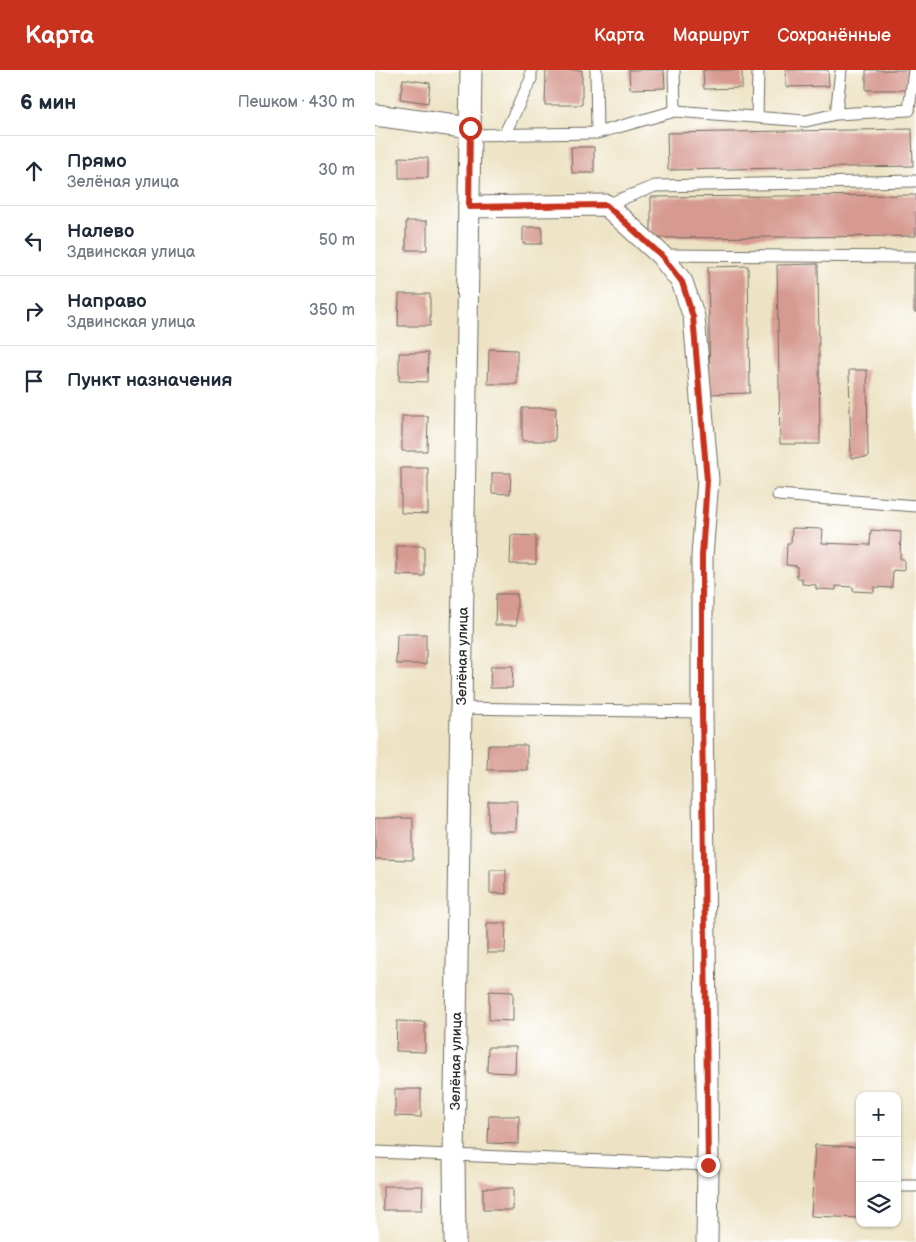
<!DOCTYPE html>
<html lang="ru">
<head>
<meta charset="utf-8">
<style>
  body { margin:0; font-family:"Balsamiq Sans",sans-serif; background:#f2f2f3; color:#1f2937 }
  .controls { position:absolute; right:15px; bottom:15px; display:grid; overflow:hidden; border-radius:10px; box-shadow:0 1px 4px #0004 }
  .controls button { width:45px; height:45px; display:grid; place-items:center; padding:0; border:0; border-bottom:1px solid #e0e1e3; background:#fff; color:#1f2937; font:25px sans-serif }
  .stop { position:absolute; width:15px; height:15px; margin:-11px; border:4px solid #c8321e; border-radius:50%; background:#fff }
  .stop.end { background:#c8321e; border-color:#fff; box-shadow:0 1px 5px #0008 }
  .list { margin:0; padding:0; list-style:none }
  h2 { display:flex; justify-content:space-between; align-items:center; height:65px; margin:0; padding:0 20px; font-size:21px }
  h2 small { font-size:16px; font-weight:400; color:#747a83 }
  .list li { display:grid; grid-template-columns:32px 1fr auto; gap:15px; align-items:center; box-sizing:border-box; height:70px; padding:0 20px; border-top:1px solid #e0e1e3 }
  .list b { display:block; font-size:19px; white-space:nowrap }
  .list p { margin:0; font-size:16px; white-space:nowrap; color:#747a83 }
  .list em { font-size:16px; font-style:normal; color:#747a83 }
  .icon { flex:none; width:28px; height:28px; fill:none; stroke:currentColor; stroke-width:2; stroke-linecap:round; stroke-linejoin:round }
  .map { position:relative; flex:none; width:541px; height:1172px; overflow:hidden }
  header { display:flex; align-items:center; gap:30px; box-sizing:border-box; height:70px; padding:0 25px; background:#c8321e; color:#fff }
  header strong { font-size:24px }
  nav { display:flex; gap:28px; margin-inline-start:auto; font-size:18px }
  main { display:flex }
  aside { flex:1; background:#fff }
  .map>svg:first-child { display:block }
  .building { fill:#d69a90 }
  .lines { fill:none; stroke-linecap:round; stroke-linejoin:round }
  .lane-casing { stroke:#6f6b61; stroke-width:13 }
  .street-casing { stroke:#6f6b61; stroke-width:23 }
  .lane { stroke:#fff; stroke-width:11 }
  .street { stroke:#fff; stroke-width:21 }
  .route { stroke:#c8321e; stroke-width:6 }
  .labels { text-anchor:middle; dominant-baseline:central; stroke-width:4; stroke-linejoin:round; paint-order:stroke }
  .street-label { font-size:14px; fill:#2b2b2b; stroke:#fff }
</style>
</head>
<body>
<header>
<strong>Карта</strong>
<nav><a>Карта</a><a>Маршрут</a><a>Сохранённые</a></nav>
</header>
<main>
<aside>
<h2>6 мин<small>Пешком · 430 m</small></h2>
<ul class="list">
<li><svg class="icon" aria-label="ahead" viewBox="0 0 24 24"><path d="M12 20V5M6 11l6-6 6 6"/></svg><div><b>Прямо</b><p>Зелёная улица</p></div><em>30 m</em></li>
<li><svg class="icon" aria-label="left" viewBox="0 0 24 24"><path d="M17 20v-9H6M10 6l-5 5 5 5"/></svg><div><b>Налево</b><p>Здвинская улица</p></div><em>50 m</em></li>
<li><svg class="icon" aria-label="right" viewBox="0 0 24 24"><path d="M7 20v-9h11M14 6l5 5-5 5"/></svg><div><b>Направо</b><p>Здвинская улица</p></div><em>350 m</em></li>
<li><svg class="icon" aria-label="arrive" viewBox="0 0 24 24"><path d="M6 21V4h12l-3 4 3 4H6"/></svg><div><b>Пункт назначения</b></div></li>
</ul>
</aside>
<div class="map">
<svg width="541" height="1172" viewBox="0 0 541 1172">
  <rect width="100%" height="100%" fill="#fff"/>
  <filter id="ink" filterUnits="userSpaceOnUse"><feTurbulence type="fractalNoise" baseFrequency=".02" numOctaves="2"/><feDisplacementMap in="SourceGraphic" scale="10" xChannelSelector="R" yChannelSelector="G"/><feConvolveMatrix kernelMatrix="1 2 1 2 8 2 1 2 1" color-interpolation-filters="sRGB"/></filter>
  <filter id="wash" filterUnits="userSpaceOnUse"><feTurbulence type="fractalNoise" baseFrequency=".0096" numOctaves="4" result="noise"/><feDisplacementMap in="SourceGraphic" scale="20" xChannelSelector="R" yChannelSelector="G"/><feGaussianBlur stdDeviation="1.12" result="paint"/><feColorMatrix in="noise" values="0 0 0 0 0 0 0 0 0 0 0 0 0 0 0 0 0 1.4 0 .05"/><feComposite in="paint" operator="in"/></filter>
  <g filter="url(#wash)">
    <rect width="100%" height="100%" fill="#ede3c4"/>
    <g id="blocks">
      <!-- building -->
      <path class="building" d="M171 0H207V35H170Z
        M254 0H289L290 18 255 19Z
        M328 0H367V18L329 19Z
        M411 0H453L454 16 411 17Z
        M491 0H533V20H491Z
        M28 9 55 13 53 33 25 29Z
        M537 59 538 96 293 100 292 63Z
        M196 77H219V103H197Z
        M24 87 53 88V108H24Z
        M541 125V166L276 168V127Z
        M31 151H52V180H31Z
        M148 157H167V174H148Z
        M443 194 445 374H405L402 195Z
        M539 195H541V242H539Z
        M373 196 375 323 335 324 333 197Z
        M24 224H55V256H23Z
        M114 279 142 280V314H113Z
        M24 283H53L52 312 24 311Z
        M474 300H492L493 387 476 388Z
        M147 338H181L180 371H147Z
        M27 346H53L52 381H27Z
        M26 398H53V444L26 443Z
        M117 403H136L135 424 117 423Z
        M417 458 448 459 447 473 495 475 496 460 526 462 525 489H529V501L518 500 517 518 499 517V522L478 521V517L461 516V520L441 519V515L427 514V508H422V496L411 495 412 473H416Z
        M136 465 161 466V494H135Z
        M22 476H49V506L22 505Z
        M121 524H142V555H120Z
        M22 564H51V594H21Z
        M116 596H138L137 618H115Z
        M113 675H152V700H112Z
        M113 731H142L141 761H113Z
        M0 748H38V790L0 789Z
        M115 800H131V824L115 823Z
        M112 853H131L130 883H112Z
        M114 921 138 922V951L114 950Z
        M22 951 50 952V982L21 981Z
        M113 977H141L140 1003 112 1002Z
        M20 1019H46V1047L20 1046Z
        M114 1046H144V1074L113 1073Z
        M440 1075 485 1077V1148L436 1146Z
        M8 1116H48L47 1140H8Z
        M108 1118H138V1140H108Z"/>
    </g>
  </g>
  <g filter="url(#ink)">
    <use href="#blocks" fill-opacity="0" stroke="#6f6b61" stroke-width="1"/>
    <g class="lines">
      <defs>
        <path id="lane" d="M221 0 222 63
          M299 0 300 41
          M461 44 466 0
          M382 47 383 0
          M94 65 222 63 300 41 431 51 461 44 534 40 539 0
          M129 65 156 9V0
          M231 135 280 116 541 111
          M286 185 541 187
          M403 425 541 436
          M86 638 327 642
          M0 1082 333 1095
          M522 1116H541"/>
        <g id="street">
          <path d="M0 45 95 58"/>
          <path d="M94 137 231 135 286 185 307 212 319 247 333 410 327 486V642L333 1095 332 1172"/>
          <path id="s1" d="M80 1172 79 1086 96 0"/>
        </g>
      </defs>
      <!-- lane casing -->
      <use href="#lane" class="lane-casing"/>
      <!-- street casing -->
      <use href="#street" class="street-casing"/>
      <!-- lane -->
      <use href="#lane" class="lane"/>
      <!-- street -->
      <use href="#street" class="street"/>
    </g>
  </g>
  <g class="lines" filter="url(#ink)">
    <!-- route -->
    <path class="route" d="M95 58 94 137 231 135 286 185 307 212 318 247 332 410 327 486V642L333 1095"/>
  </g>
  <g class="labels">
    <!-- street labels -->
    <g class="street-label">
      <text stroke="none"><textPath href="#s1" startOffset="586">Зелёная улица</textPath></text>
      <text stroke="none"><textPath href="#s1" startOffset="181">Зелёная улица</textPath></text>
    </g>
  </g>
</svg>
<div class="controls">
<button>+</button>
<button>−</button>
<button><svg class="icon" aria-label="layers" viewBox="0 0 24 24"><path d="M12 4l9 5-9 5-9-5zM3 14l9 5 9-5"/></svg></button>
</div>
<div class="stop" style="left:95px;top:58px"></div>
<div class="stop end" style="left:333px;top:1095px"></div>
</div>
</main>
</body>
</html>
